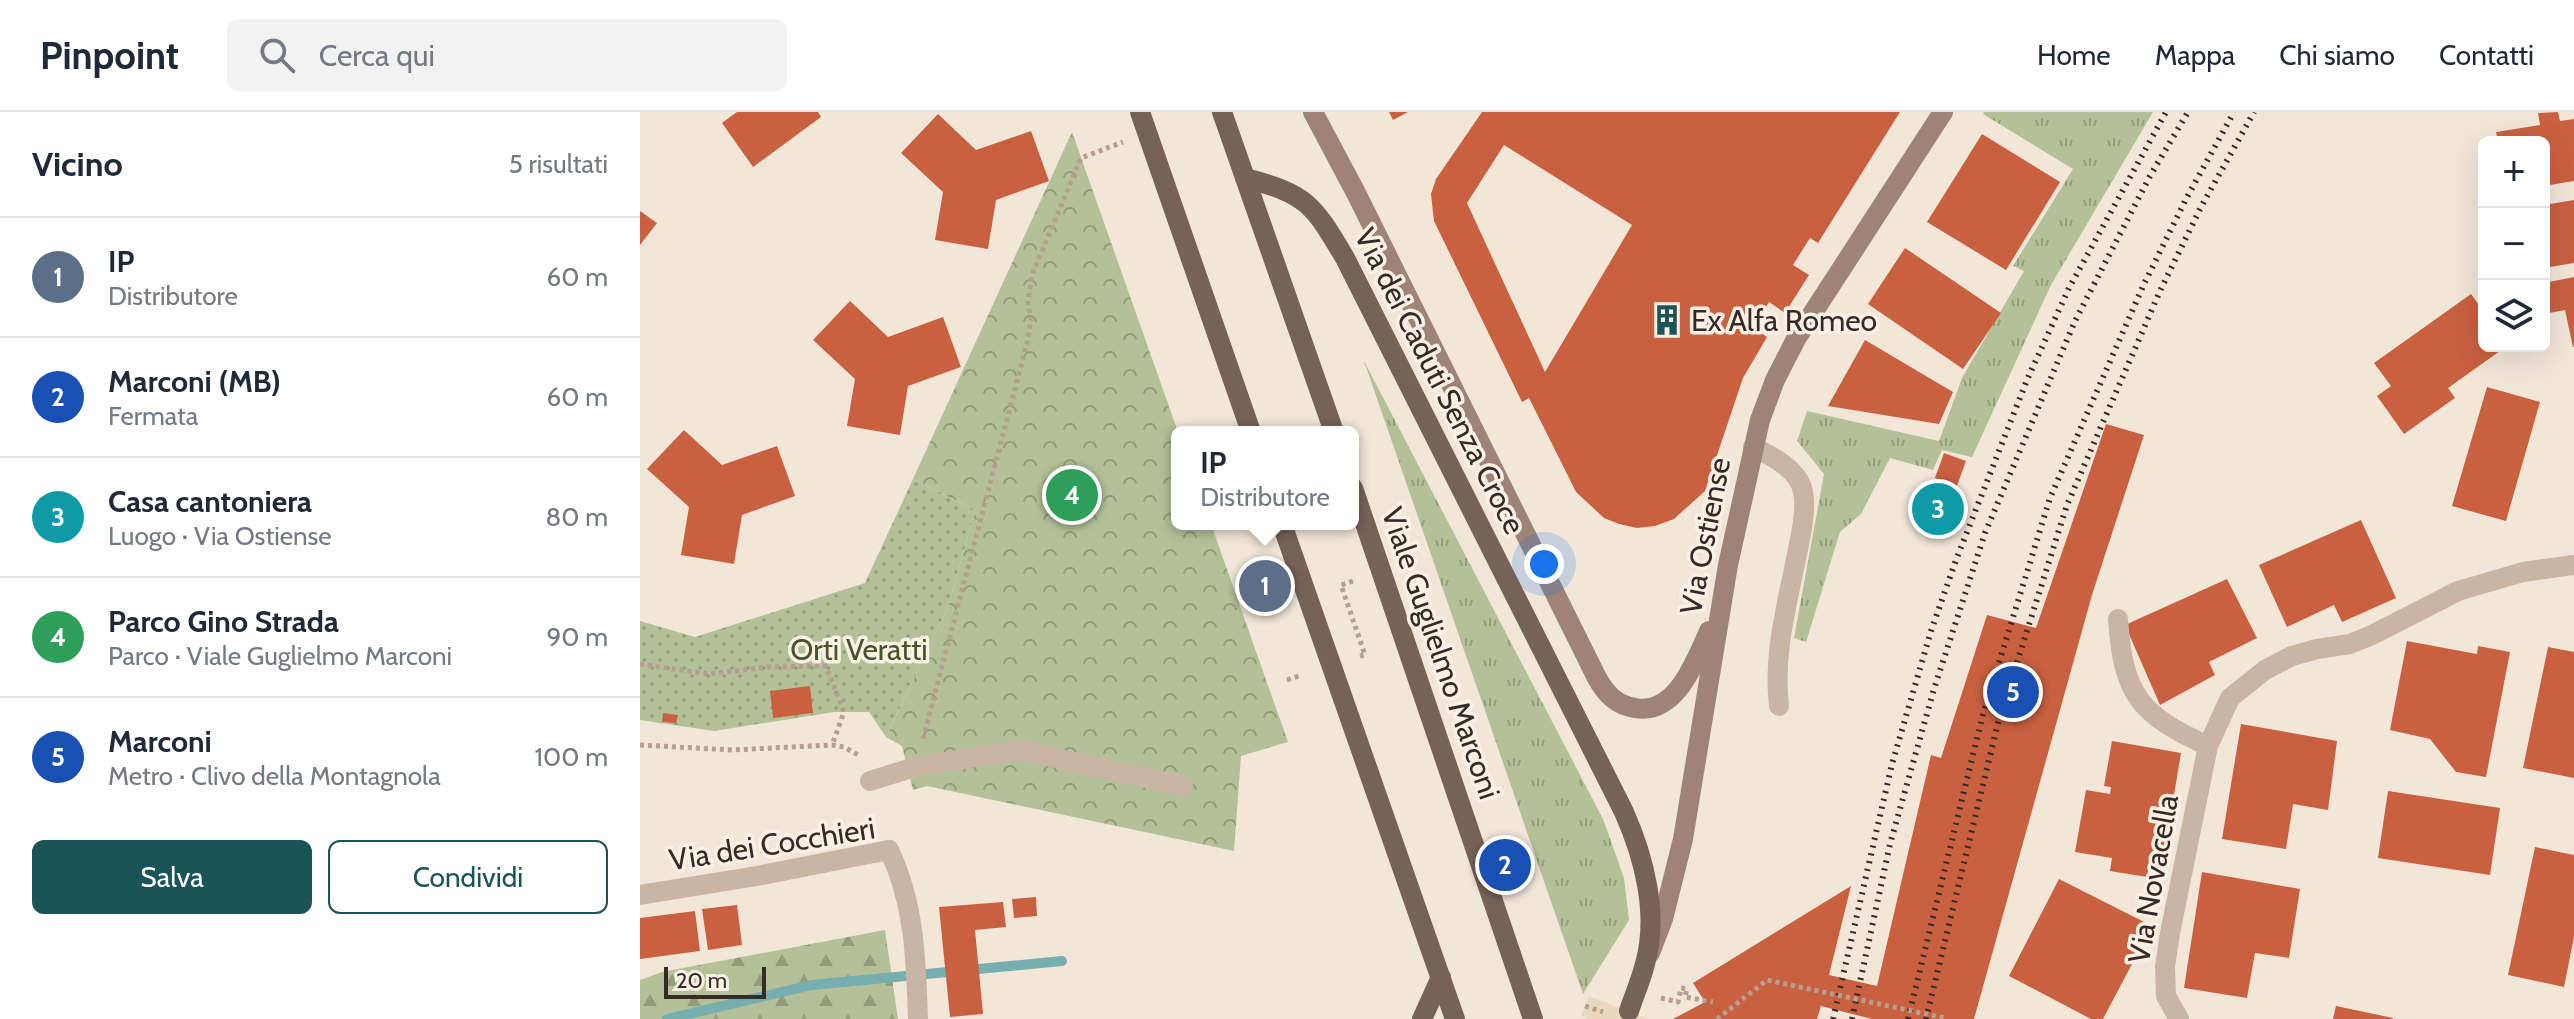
<!DOCTYPE html>
<html lang="it">
<head>
<meta charset="utf-8">
<style>
  body { margin:0; font-family:Cabin,sans-serif; background:#f2f2f3; color:#1f2937 }
  .controls { position:absolute; right:24px; top:24px; display:grid; overflow:hidden; border-radius:12px; box-shadow:0 8px 32px #0002 }
  .controls button { width:72px; height:72px; display:grid; place-items:center; padding:0; border:0; border-bottom:2px solid #e0e1e3; background:#fff; color:#1f2937; font:40px sans-serif }
  .scale { position:absolute; left:24px; bottom:20px; width:102px; box-sizing:border-box; padding-left:8px; border:4px solid #352b26; border-top:0; font-size:22px; line-height:28px; white-space:nowrap; color:#352b26; -webkit-text-stroke:6px #faf0e5; paint-order:stroke }
  .you { position:absolute; left:904px; top:452px; width:28px; height:28px; margin:-20px; border:6px solid #fff; border-radius:50%; background:#1a73e8; box-shadow:0 0 0 12px #1a73e833 }
  .badge { display:grid; place-items:center; width:52px; height:52px; border-radius:50%; background:#1b5458; color:#fff; font-size:26px; font-weight:700 }
  .pin { position:absolute; translate:-50% -50%; border:4px solid #fff; box-shadow:0 2px 8px #0006 }
  .popup { position:absolute; left:531px; top:314px; width:188px; height:104px; box-sizing:border-box; display:grid; place-content:center; border-radius:12px; background:#fff; filter:drop-shadow(0 2px 6px #0005); font-size:26px; white-space:nowrap; color:#747a83 }
  .popup b { font-size:30px; color:#1f2937 }
  .popup::after { content:''; position:absolute; left:50%; top:100%; margin-left:-16px; border:16px solid transparent; border-top-color:#fff }
  .list { margin:0; padding:0; list-style:none }
  h2 { display:flex; justify-content:space-between; align-items:center; height:104px; margin:0; padding:0 32px; font-size:34px }
  h2 small { font-size:26px; font-weight:400; color:#747a83 }
  .list li { display:grid; grid-template-columns:52px 1fr auto; gap:24px; align-items:center; box-sizing:border-box; height:120px; padding:0 32px; border-top:2px solid #e0e1e3 }
  .list b { display:block; font-size:30px; white-space:nowrap }
  .list p { margin:0; font-size:26px; white-space:nowrap; color:#747a83 }
  .list em { font-size:26px; font-style:normal; color:#747a83 }
  .actions { display:flex; gap:16px; padding:24px 32px }
  .actions a { flex:1; padding:18px 0; border:2px solid #1b5458; border-radius:12px; text-align:center; font-size:28px; color:#1b5458 }
  .actions .main { background:#1b5458; color:#fff }
  .icon { flex:none; width:44px; height:44px; fill:none; stroke:currentColor; stroke-width:2; stroke-linecap:round; stroke-linejoin:round }
  .map { position:relative; flex:none; width:1934px; height:907px; overflow:hidden }
  header { display:flex; align-items:center; gap:48px; box-sizing:border-box; height:112px; padding:0 40px; background:#fff; border-bottom:2px solid #e0e1e3 }
  header strong { font-size:38px }
  nav { display:flex; gap:44px; margin-inline-start:auto; font-size:28px }
  .search { width:560px; height:72px; background:#f2f2f3; display:flex; align-items:center; gap:20px; box-sizing:border-box; padding:0 28px; border-radius:12px; color:#747a83; font-size:30px }
  main { display:flex }
  aside { flex:1; background:#fff }
  .map>svg:first-child { display:block }
  .grass { fill:url(#grass-tufts) }
  .forest { fill:url(#forest-firs) }
  .park { fill:url(#park-crowns) }
  .garden { fill:url(#garden-dots) }
  .plaza { fill:#ebd7bf }
  .lines { fill:none; stroke-linecap:round; stroke-linejoin:round }
  .stream { stroke:#77aeb0; stroke-width:10 }
  .building { fill:#c9603f; fill-rule:evenodd }
  .path { stroke:#b69f8f; stroke-width:5; stroke-dasharray:4 4; stroke-linecap:butt }
  .service { stroke:#cab5a4; stroke-width:20 }
  .minor { stroke:#cab5a4; stroke-width:20 }
  .secondary { stroke:#9e8476; stroke-width:20 }
  .primary { stroke:#786257; stroke-width:20 }
  .rail { stroke:#352b26; stroke-width:6; stroke-dasharray:2 6; stroke-linecap:butt }
  .path-bridge { stroke:#b69f8f; stroke-width:5; stroke-dasharray:4 4; stroke-linecap:butt }
  .labels { text-anchor:middle; dominant-baseline:central; stroke-width:7; stroke-linejoin:round; paint-order:stroke }
  .poi-label { font-size:30px; fill:#352b26; stroke:#faf0e5; text-anchor:start }
  .street-label { font-size:30px; fill:#352b26; stroke:#faf0e5 }
  .park-label { font-size:30px; fill:#455429; stroke:#faf0e5 }
</style>
</head>
<body>
<header>
<strong>Pinpoint</strong>
<div class="search"><svg class="icon" aria-label="search" viewBox="0 0 24 24"><circle cx="10" cy="10" r="6"/><path d="M15 15l6 6"/></svg>Cerca qui</div>
<nav><a>Home</a><a>Mappa</a><a>Chi siamo</a><a>Contatti</a></nav>
</header>
<main>
<aside>
<h2>Vicino<small>5 risultati</small></h2>
<ul class="list">
<li><span class="badge" style="background:#5c6f8a">1</span><div><b>IP</b><p>Distributore</p></div><em>60 m</em></li>
<li><span class="badge" style="background:#1a4fb4">2</span><div><b>Marconi (MB)</b><p>Fermata</p></div><em>60 m</em></li>
<li><span class="badge" style="background:#0f9aa8">3</span><div><b>Casa cantoniera</b><p>Luogo · Via Ostiense</p></div><em>80 m</em></li>
<li><span class="badge" style="background:#2e9e5b">4</span><div><b>Parco Gino Strada</b><p>Parco · Viale Guglielmo Marconi</p></div><em>90 m</em></li>
<li><span class="badge" style="background:#1a4fb4">5</span><div><b>Marconi</b><p>Metro · Clivo della Montagnola</p></div><em>100 m</em></li>
</ul>
<div class="actions"><a class="main">Salva</a><a>Condividi</a></div>
</aside>
<div class="map">
<svg width="1934" height="907" viewBox="0 0 1934 907">
  <defs>
    <pattern id="grass-tufts" width="24" height="20" patternUnits="userSpaceOnUse" patternTransform="scale(2)"><rect width="24" height="20" fill="#b4c198"/><path d="M3 7l-1-3M5 7V3M7 7l1-3M15 17l-1-3M17 17v-4M19 17l1-3" fill="none" stroke="#939d7c"/></pattern>
    <pattern id="forest-firs" width="22" height="20" patternUnits="userSpaceOnUse" patternTransform="scale(2)"><rect width="22" height="20" fill="#b4c198"/><path d="M5 1l3.5 6h-7zM16 11l3.5 6h-7z" fill="#939d7c"/></pattern>
    <pattern id="park-crowns" width="20" height="18" patternUnits="userSpaceOnUse" patternTransform="scale(2)"><rect width="20" height="18" fill="#b4c198"/><path d="M2 6a3 3 0 1 1 6 0M12 15a3 3 0 1 1 6 0" fill="none" stroke="#939d7c"/></pattern>
    <pattern id="garden-dots" width="8" height="8" patternUnits="userSpaceOnUse" patternTransform="scale(2)"><rect width="8" height="8" fill="#b4c198"/><path d="M2 2h.1M6 6h.1" fill="none" stroke="#939d7c" stroke-width="1.8" stroke-linecap="round"/></pattern>
  </defs>
  <rect width="100%" height="100%" fill="#f2e6d9"/>
  <!-- grass -->
  <path class="grass" d="M1344 0H1513L1411 173 1332 345 1302 338 1293 358 1250 346 1221 402 1200 420 1166 530 1154 526 1184 362 1157 329 1167 299 1299 329 1322 266 1384 159 1373 154 1433 57 1343 2Z
    M724 249 963 707 984 766 989 808 943 882Z"/>
  <!-- forest -->
  <path class="forest" d="M245 818 258 907H0V868L22 860Z"/>
  <!-- park -->
  <path class="park" d="M432 20 538 320 537 412H571L648 630 601 644 594 739 287 674 273 678 262 634 246 625 308 495 335 398 273 367Z"/>
  <!-- garden -->
  <path class="garden" d="M273 367 335 398 308 495 246 625 229 600H194L74 619 0 608V509L55 525 225 471Z"/>
  <!-- plaza -->
  <path class="plaza" d="M949 884 1009 907H948L941 904Z"/>
  <g class="lines">
    <!-- stream -->
    <path class="stream" d="M27 907 172 873 422 849"/>
  </g>
  <!-- building -->
  <path class="building" d="M97 0H178L181 5 113 55 82 11Z
    M749 0H768L753 8Z
    M842 0H1260L1178 131 1170 126 1153 153 1169 163 1145 201 1129 190 1114 216 1127 225 1103 266 1065 379 1034 407 1015 414 997 416 979 412 964 406 936 380 889 286 882 290 794 109 791 82 796 67ZM864 33 992 113 905 260 827 91Z
    M1918 0 1920 9 1934 7V69L1904 74V30H1858L1856 20 1900 13 1898 1Z
    M298 2 336 38 391 19 409 69 356 88 348 137 295 128 303 80 261 41Z
    M1342 22 1420 70 1366 158 1287 110Z
    M1934 88V151L1904 156V93Z
    M0 99 17 111 0 133Z
    M1265 136 1361 201 1323 257 1228 192Z
    M1934 165V235H1933L1925 198 1904 202V171Z
    M1831 182 1844 200V234H1867L1808 276 1815 286 1764 322 1737 284 1751 274 1734 251Z
    M210 189 248 225 303 205 321 255 268 274 260 323 207 314 215 267 173 228Z
    M1225 228 1313 280 1299 312 1188 294Z
    M1847 275 1900 290 1866 409 1812 394Z
    M1466 312 1504 323 1452 483 1334 907H1232L1181 894 1177 907H1033L1065 890 1053 871 1211 774 1189 863 1237 874 1291 643 1301 646 1347 503 1396 516Z
    M44 318 82 353 137 334 155 384 102 403 94 452 41 443 49 395 7 357Z
    M1304 341 1326 349 1317 374 1295 366Z
    M1287 370 1325 385 1309 425 1272 410Z
    M1721 408 1756 486 1702 510 1694 493 1647 515 1619 453Z
    M1587 467 1617 526 1569 550 1575 563 1520 593 1485 513Z
    M1767 529 1837 542 1838 534 1870 540 1846 665 1816 660 1790 627 1750 618Z
    M1908 535 1934 540V666L1883 656Z
    M170 574 173 601 133 606 130 579Z
    M23 601 38 603 36 611 22 610Z
    M1601 612 1697 629 1688 698 1653 692 1646 737 1582 727Z
    M1472 629 1541 641 1522 755 1509 753 1507 765 1470 759 1472 746 1435 740 1446 678 1470 682 1471 675 1464 674Z
    M1748 679 1860 696 1850 763 1738 746Z
    M1895 735 1934 743V825L1924 875 1868 863Z
    M1562 760 1660 777 1649 846 1615 841 1607 886 1544 876Z
    M1419 767 1512 814 1463 907H1451L1369 864Z
    M396 785 397 804 374 806 372 787Z
    M363 790 366 815 335 818 343 902 310 905 299 795Z
    M97 793 102 833 68 838 62 797Z
    M55 799 60 839 0 847V806Z
    M1696 894 1753 906V907H1693Z"/>
  <g class="lines">
    <!-- path -->
    <path class="path" d="M713 469 701 473 725 543 720 544
      M0 552 69 562 128 555 186 554 204 600 192 633
      M647 568 659 564
      M283 627 387 231 391 208 388 190 392 163 441 46 483 30
      M0 633 92 638 192 633 204 635 220 644
      M1021 886 1038 890 1041 876 1047 877 1045 885 1073 890
      M945 894 963 900"/>
    <!-- service -->
    <path class="service" d="M1113 335C1132 344 1158 357 1163 379 1167 400 1160 426 1156 447 1146 497 1133 543 1139 594
      M230 669 275 655 379 638 543 674
      M0 783 117 764 249 738"/>
    <!-- minor -->
    <path class="minor" d="M1478 507C1483 583 1500 603 1568 634
      M249 738C275 792 276 849 278 907
      M1539 907 1526 884 1525 855 1530 821 1568 634 1590 586 1625 558 1652 544 1677 537 1710 532 1732 523 1818 479 1883 460 1934 453"/>
    <!-- secondary -->
    <path class="secondary" d="M673 0 716 81 957 566C966 582 976 593 995 596 1036 604 1056 548 1069 519
      M1010 841 1023 807 1043 727 1088 453 1120 308 1135 268 1156 227 1303 0"/>
    <!-- primary -->
    <path class="primary" d="M500 0 611 320
      M582 0 694 320
      M605 66C667 82 673 92 705 146L984 700C1004 745 1019 802 1005 852 1001 868 994 884 989 899
      M713 376 893 907
      M642 412 815 907
      M782 907 801 865"/>
    <!-- rail -->
    <path class="rail" d="M1193 907 1252 652 1291 519 1316 448 1387 268 1429 176 1526 0
      M1212 907 1250 732 1294 577 1345 421 1435 209 1510 64 1548 0
      M1268 907 1343 602 1410 386 1504 172 1546 87 1594 0
      M1286 907 1359 607 1427 393 1520 179 1561 95 1614 0"/>
    <!-- path-bridge -->
    <path class="path-bridge" d="M1077 907 1127 868 1305 906"/>
  </g>
  <!-- icons -->
  <defs>
    <symbol id="building-bare" viewBox="-9 -9 18 18"><path d="M-4-6H4V6H1V3H-1V6H-4ZM-2.5-4.3h1.7v1.8h-1.7ZM.8-4.3h1.7v1.8H.8ZM-2.5-1h1.7V.8h-1.7ZM.8-1h1.7V.8H.8Z" fill="#1b5458" stroke="#faf0e5" stroke-width="2.5" paint-order="stroke"/></symbol>
  </defs>
  <g fill-rule="evenodd">
    <use href="#building-bare" x="1005" y="186" width="44" height="44"/>
  </g>
  <g class="labels">
    <!-- poi labels -->
    <g class="poi-label">
      <text x="1051" y="208">Ex Alfa Romeo</text>
    </g>
    <!-- street labels -->
    <g class="street-label">
      <text transform="translate(800 269) rotate(63)">Via dei Caduti Senza Croce</text>
      <text transform="translate(1065 424) rotate(-79)">Via Ostiense</text>
      <text transform="translate(801 541) rotate(71)">Viale Guglielmo Marconi</text>
      <text transform="translate(132 732) rotate(-9)">Via dei Cocchieri</text>
      <text transform="translate(1513 767) rotate(-80)">Via Novacella</text>
    </g>
    <!-- park labels -->
    <g class="park-label">
      <text x="219" y="537">Orti Veratti</text>
    </g>
  </g>
</svg>
<div class="controls">
<button>+</button>
<button>−</button>
<button><svg class="icon" aria-label="layers" viewBox="0 0 24 24"><path d="M12 4l9 5-9 5-9-5zM3 14l9 5 9-5"/></svg></button>
</div>
<div class="scale">20 m</div>
<div class="you"></div>
<div class="pin badge" style="left:625px;top:474px;background:#5c6f8a">1</div>
<div class="popup"><b>IP</b>Distributore</div>
<div class="pin badge" style="left:865px;top:753px;background:#1a4fb4">2</div>
<div class="pin badge" style="left:1298px;top:397px;background:#0f9aa8">3</div>
<div class="pin badge" style="left:432px;top:383px;background:#2e9e5b">4</div>
<div class="pin badge" style="left:1373px;top:580px;background:#1a4fb4">5</div>
</div>
</main>
</body>
</html>
